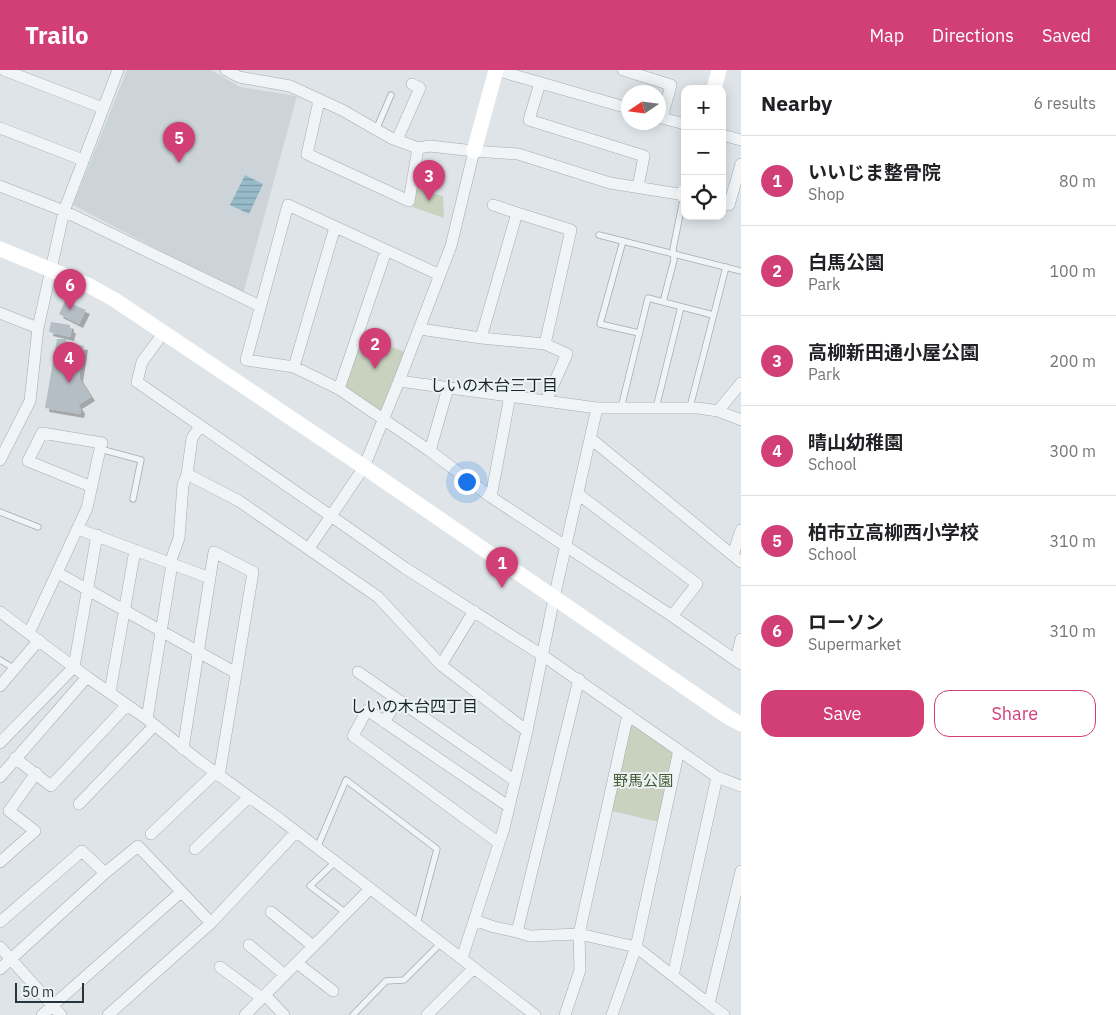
<!DOCTYPE html>
<html lang="en">
<head>
<meta charset="utf-8">
<style>
  body { margin:0; font-family:"IBM Plex Sans","Noto Sans JP",sans-serif; background:#f6f6f6; color:#202124 }
  .controls { position:absolute; right:15px; top:15px; display:grid; overflow:hidden; border-radius:10px; box-shadow:0 2px 12px #0003 }
  .controls button { width:45px; height:45px; display:grid; place-items:center; padding:0; border:0; border-bottom:1px solid #e0e0e0; background:#fff; color:#202124; font:25px sans-serif }
  .compass { position:absolute; left:621px; top:15px; width:45px; height:45px; border-radius:50%; background:#fff; box-shadow:0 2px 12px #0003; rotate:257deg }
  .scale { position:absolute; left:15px; bottom:12px; width:69px; box-sizing:border-box; padding-left:5px; border:2px solid #27353f; border-top:0; font-size:14px; line-height:18px; white-space:nowrap; color:#27353f; -webkit-text-stroke:4px #edf3f5; paint-order:stroke }
  .you { position:absolute; left:466px; top:411px; width:18px; height:18px; margin:-12px; border:4px solid #fff; border-radius:50%; background:#1a73e8; box-shadow:0 0 0 8px #1a73e833 }
  .badge { display:grid; place-items:center; width:32px; height:32px; border-radius:50%; background:#d13f76; color:#fff; font-size:16px; font-weight:700 }
  .pin { position:absolute; translate:-50% -41px; filter:drop-shadow(0 1px 2px #0008) }
  .pin::after { content:''; position:absolute; top:26px; width:18px; height:15px; background:inherit; clip-path:polygon(0 0,100% 0,50% 100%) }
  .list { margin:0; padding:0; list-style:none }
  h2 { display:flex; justify-content:space-between; align-items:center; height:65px; margin:0; padding:0 20px; font-size:21px }
  h2 small { font-size:16px; font-weight:400; color:#757577 }
  .list li { display:grid; grid-template-columns:32px 1fr auto; gap:15px; align-items:center; box-sizing:border-box; height:90px; padding:0 20px; border-top:1px solid #e0e0e0 }
  .list b { display:block; font-size:19px; white-space:nowrap }
  .list p { margin:0; font-size:16px; white-space:nowrap; color:#757577 }
  .list em { font-size:16px; font-style:normal; color:#757577 }
  .actions { display:flex; gap:10px; padding:15px 20px }
  .actions a { flex:1; padding:11px 0; border:1px solid #d13f76; border-radius:15px; text-align:center; font-size:18px; color:#d13f76 }
  .actions .main { background:#d13f76; color:#fff }
  .icon { flex:none; width:28px; height:28px; fill:none; stroke:currentColor; stroke-width:2; stroke-linecap:round; stroke-linejoin:round }
  .map { position:relative; flex:none; width:741px; height:945px; overflow:hidden }
  header { display:flex; align-items:center; gap:30px; box-sizing:border-box; height:70px; padding:0 25px; background:#d13f76; color:#fff }
  header strong { font-size:24px }
  nav { display:flex; gap:28px; margin-inline-start:auto; font-size:18px }
  main { display:flex }
  aside { flex:1; background:#fff }
  .map>svg:first-child { display:block }
  .built { fill:#ccd4da }
  .park { fill:#c8d2bf }
  .water { fill:url(#water-rules) }
  .building { fill:#b5bec5; filter:url(#shadow) }
  .lines { fill:none; stroke-linecap:round; stroke-linejoin:round }
  .lane-casing { stroke:#a3acb2; stroke-width:7 }
  .street-casing { stroke:#a3acb2; stroke-width:12 }
  .lane { stroke:#f1f4f6; stroke-width:5.5 }
  .street { stroke:#f1f4f6; stroke-width:11 }
  .secondary { stroke:#fff; stroke-width:15 }
  .labels { text-anchor:middle; dominant-baseline:central; stroke-width:4; stroke-linejoin:round; paint-order:stroke }
  .park-label { font-size:15px; fill:#445b34; stroke:#edf3f5 }
  .neighbourhood-label { font-size:16px; fill:#192630; stroke:#edf3f5 }
</style>
</head>
<body>
<header>
<strong>Trailo</strong>
<nav><a>Map</a><a>Directions</a><a>Saved</a></nav>
</header>
<main>
<div class="map">
<svg width="741" height="945" viewBox="0 0 741 945">
  <defs>
    <pattern id="water-rules" width="6" height="5" patternUnits="userSpaceOnUse" patternTransform="scale(1.25)"><rect width="6" height="5" fill="#98bbc9"/><path d="M0 2.5h6" fill="none" stroke="#7c99a5"/></pattern>
    <filter id="shadow"><feDropShadow dx="4" dy="4" stdDeviation="0" flood-color="#0004"/></filter>
  </defs>
  <rect width="100%" height="100%" fill="#dee4e8"/>
  <!-- built -->
  <path class="built" d="M127 0H211L240 17 297 26 243 224 73 135Z"/>
  <!-- park -->
  <path class="park" d="M416 119 443 126 444 148 413 137Z
    M362 266 405 282 383 340 379 341 347 320 346 315Z
    M628 644 679 680 663 753 608 740Z"/>
  <!-- water -->
  <path class="water" d="M245 105 263 114 249 144 230 135Z"/>
  <!-- building -->
  <path class="building" d="M65 231 86 240 79 254 59 244Z
    M51 252 70 255V259H72L70 267 49 262Z
    M57 269H66V271L73 273V274L84 276 79 308 91 327 78 335 81 340 80 344 45 338Z"/>
  <g class="lines">
    <defs>
      <path id="lane" d="M376 60 391 25
        M599 165 741 201
        M623 171 600 254 639 263
        M663 232 674 190 673 179 684 125
        M690 337 726 197
        M621 338 648 228 713 245
        M656 338 681 237
        M100 379 141 390 133 429
        M0 442 38 457
        M0 590 15 599
        M317 778 346 710 437 779 417 854
        M335 792 310 816 346 843
        M353 945 386 911 404 910 441 873"/>
      <path id="street" d="M4 0 103 38
        M226 0 239 7 290 16 342 40 391 68 418 78 430 76 474 81 518 84 610 113 685 125
        M496 0 628 38
        M623 0 671 15 662 48
        M540 13 529 50 644 86 638 117
        M319 31 307 84 409 131 418 78
        M658 47 685 54
        M0 58 83 90
        M722 65 741 70
        M397 70 420 18 412 14
        M474 81 451 176 399 311 364 397 331 446 405 498 542 585 717 707 741 716
        M0 116 64 141 260 236
        M493 135 517 143
        M729 135 741 94
        M440 205 288 135 246 290 294 297 339 319 430 381 491 427 672 546
        M0 243 38 258
        M420 259 481 268 545 274 567 284 546 331
        M164 262 142 292 137 312 331 446 309 478
        M481 268 517 143 571 160 545 274
        M294 297 335 157
        M399 311 597 338H698L718 341 741 350
        M339 319 386 181
        M718 341 741 313
        M590 368 741 492
        M430 381 448 318
        M0 390 30 331 38 258 64 141 118 0
        M187 404 239 431 378 527 441 595 527 661
        M578 424 697 514 672 546 741 594
        M491 427 510 326
        M78 459 210 508
        M733 485 741 460
        M170 493 179 468 183 415 187 404 192 368 200 356
        M58 503 236 603
        M0 542 87 607 147 649 198 690 281 750 535 945
        M29 563 87 438 100 379 102 373 42 363 28 391 92 417
        M736 590 741 569
        M441 595 474 541
        M358 602 514 710
        M579 609 517 862 530 866 579 864 636 877 679 680
        M0 616 39 570
        M110 622 135 480
        M147 649 172 494
        M384 652 398 630
        M0 673 74 597 97 465
        M183 679 214 482 253 502 219 706
        M15 688 51 716 127 635
        M0 707 87 607
        M79 734 154 656
        M151 764 215 703
        M499 773 353 666 367 640 508 736
        M195 779 249 727
        M0 792 35 761 9 741 36 703
        M271 842 313 876
        M474 850 494 857 517 862
        M0 852 82 781 105 803 138 776 211 853
        M249 875 285 905
        M0 877 61 945
        M462 888 504 758 527 661 554 528 597 338
        M297 893 333 921
        M220 897 262 928
        M0 899 105 803
        M673 906 717 707
        M265 925 284 945
        M709 934 724 945
        M42 945 181 822
        M108 945 211 853 296 762
        M245 945 370 819
        M427 945 474 898
        M565 945 580 900 579 864 628 644
        M612 945 636 877 709 934 741 801"/>
    </defs>
    <!-- lane casing -->
    <use href="#lane" class="lane-casing"/>
    <!-- street casing -->
    <use href="#street" class="street-casing"/>
    <!-- lane -->
    <use href="#lane" class="lane"/>
    <!-- street -->
    <use href="#street" class="street"/>
    <!-- secondary -->
    <path class="secondary" d="M714 19 719 0
      M474 81 496 0
      M684 125 685 122
      M0 179 88 215 115 230 364 397 728 647 741 654"/>
  </g>
  <g class="labels">
    <!-- park labels -->
    <g class="park-label">
      <text x="643" y="710">野馬公園</text>
    </g>
    <!-- neighbourhood labels -->
    <g class="neighbourhood-label">
      <text x="494" y="315">しいの木台三丁目</text>
      <text x="414" y="636">しいの木台四丁目</text>
    </g>
  </g>
</svg>
<div class="controls">
<button>+</button>
<button>−</button>
<button><svg class="icon" aria-label="locate" viewBox="0 0 24 24"><circle cx="12" cy="12" r="6"/><path d="M12 2v4M12 18v4M2 12h4M18 12h4"/></svg></button>
</div>
<svg class="compass" viewBox="-18 -18 36 36"><path d="M0-13l5 13h-10z" fill="#e53935"/><path d="M0 13l5-13h-10z" fill="#757577"/></svg>
<div class="scale">50 m</div>
<div class="you"></div>
<div class="pin badge" style="left:502px;top:518px">1</div>
<div class="pin badge" style="left:375px;top:299px">2</div>
<div class="pin badge" style="left:429px;top:131px">3</div>
<div class="pin badge" style="left:69px;top:313px">4</div>
<div class="pin badge" style="left:179px;top:93px">5</div>
<div class="pin badge" style="left:70px;top:240px">6</div>
</div>
<aside>
<h2>Nearby<small>6 results</small></h2>
<ul class="list">
<li><span class="badge">1</span><div><b>いいじま整骨院</b><p>Shop</p></div><em>80 m</em></li>
<li><span class="badge">2</span><div><b>白馬公園</b><p>Park</p></div><em>100 m</em></li>
<li><span class="badge">3</span><div><b>高柳新田通小屋公園</b><p>Park</p></div><em>200 m</em></li>
<li><span class="badge">4</span><div><b>晴山幼稚園</b><p>School</p></div><em>300 m</em></li>
<li><span class="badge">5</span><div><b>柏市立高柳西小学校</b><p>School</p></div><em>310 m</em></li>
<li><span class="badge">6</span><div><b>ローソン</b><p>Supermarket</p></div><em>310 m</em></li>
</ul>
<div class="actions"><a class="main">Save</a><a>Share</a></div>
</aside>
</main>
</body>
</html>
